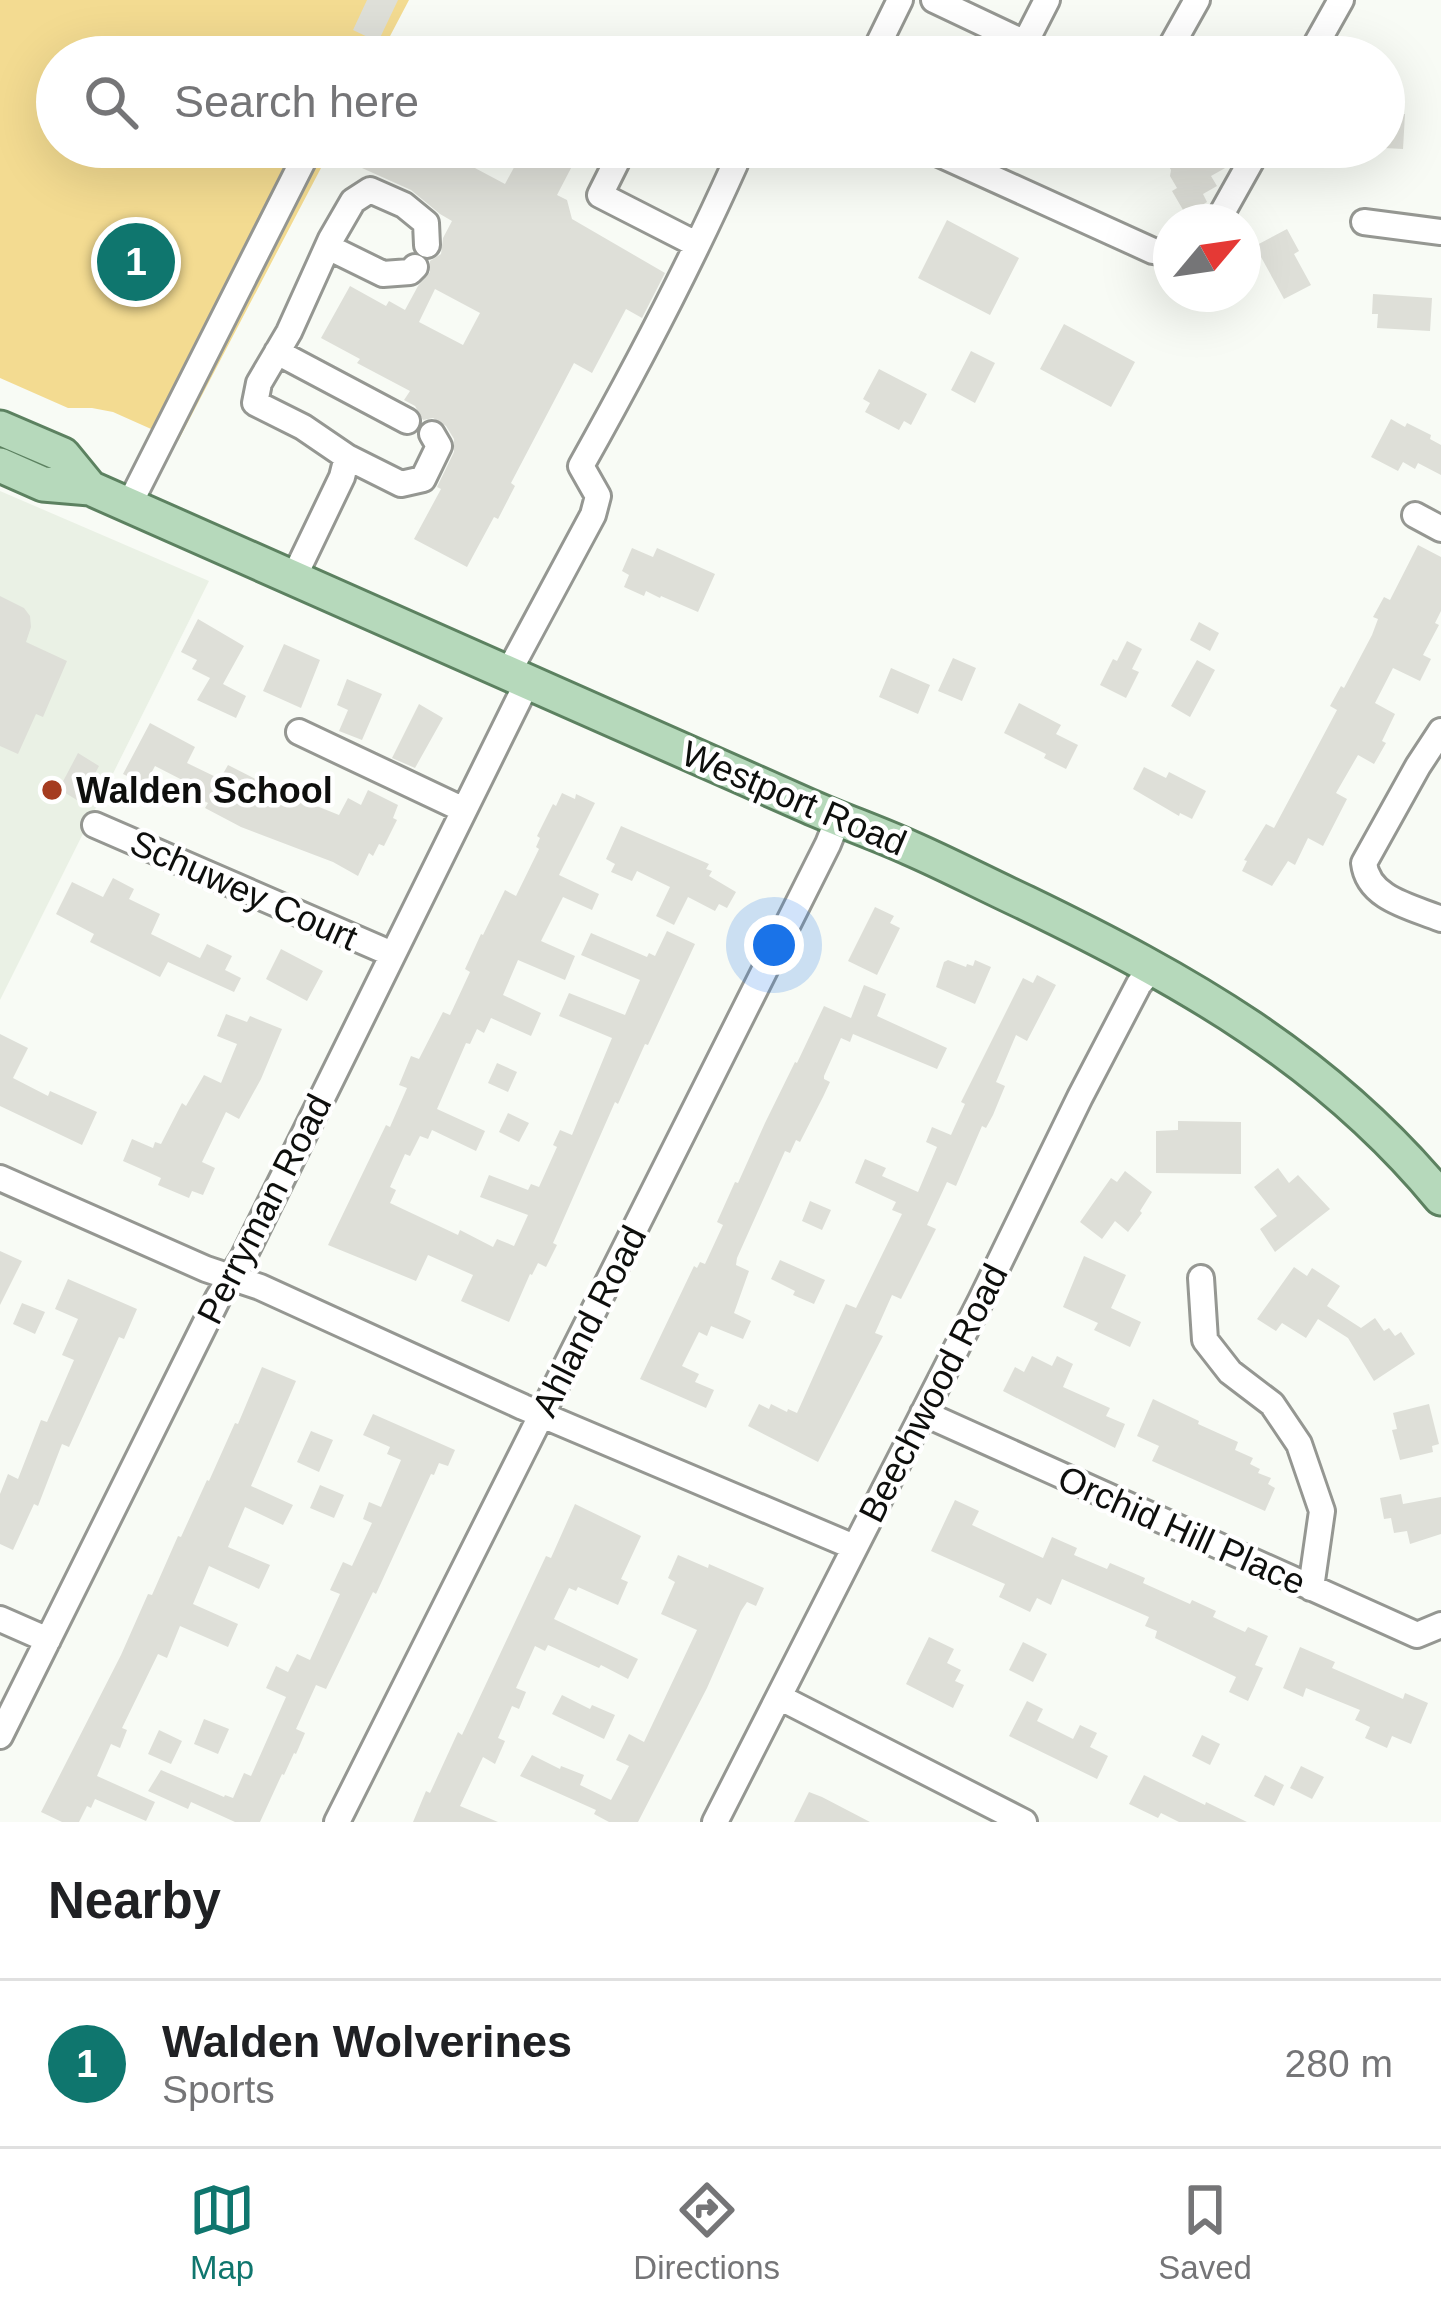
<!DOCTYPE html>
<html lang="en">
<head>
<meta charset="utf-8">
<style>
  body { margin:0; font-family:Arial,sans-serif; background:#f2f2f2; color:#202124 }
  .compass { position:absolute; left:1153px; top:204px; width:108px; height:108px; border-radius:50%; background:#fff; box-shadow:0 12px 48px #0002; rotate:61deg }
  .you { position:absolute; left:774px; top:945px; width:42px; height:42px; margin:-30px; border:9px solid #fff; border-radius:50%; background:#1a73e8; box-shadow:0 0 0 18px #1a73e833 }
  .badge { display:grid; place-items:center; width:78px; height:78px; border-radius:50%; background:#0f766e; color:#fff; font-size:39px; font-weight:700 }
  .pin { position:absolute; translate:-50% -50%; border:6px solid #fff; box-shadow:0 3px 12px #0006 }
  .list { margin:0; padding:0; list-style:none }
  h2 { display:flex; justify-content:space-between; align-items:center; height:156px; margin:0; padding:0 48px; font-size:51px }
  h2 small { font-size:39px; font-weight:400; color:#757577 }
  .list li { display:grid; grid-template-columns:78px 1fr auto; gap:36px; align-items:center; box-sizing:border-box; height:168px; padding:0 48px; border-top:3px solid #e0e0e0 }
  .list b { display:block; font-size:45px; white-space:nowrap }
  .list p { margin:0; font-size:39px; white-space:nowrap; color:#757577 }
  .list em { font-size:39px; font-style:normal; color:#757577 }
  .icon { flex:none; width:66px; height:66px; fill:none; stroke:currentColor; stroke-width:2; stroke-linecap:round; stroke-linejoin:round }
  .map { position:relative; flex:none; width:1441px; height:1822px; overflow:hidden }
  .search { position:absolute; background:#fff; box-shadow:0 12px 48px #0002; left:36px; right:36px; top:36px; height:132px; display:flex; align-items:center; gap:30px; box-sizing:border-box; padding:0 42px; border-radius:66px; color:#757577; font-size:45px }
  .sheet { height:324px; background:#fff }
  nav { display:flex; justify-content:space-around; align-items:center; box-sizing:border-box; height:168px; border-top:3px solid #e0e0e0; background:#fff; font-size:33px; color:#757577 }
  nav a { display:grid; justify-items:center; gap:6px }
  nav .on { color:#0f766e }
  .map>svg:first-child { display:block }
  .built { fill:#eaf1e5 }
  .green { fill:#f3db91 }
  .building { fill:#dedfd8; fill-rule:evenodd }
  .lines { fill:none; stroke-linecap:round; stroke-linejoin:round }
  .minor-casing { stroke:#959792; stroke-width:30 }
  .major-casing { stroke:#5c8160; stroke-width:39 }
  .minor { stroke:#fff; stroke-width:24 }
  .major { stroke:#b6d9bb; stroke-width:33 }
  .poi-dot { fill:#a53c20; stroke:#fff; stroke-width:4.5 }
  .labels { text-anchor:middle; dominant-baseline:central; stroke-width:9; stroke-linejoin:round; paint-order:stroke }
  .poi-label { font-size:36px; font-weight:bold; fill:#0e0f0d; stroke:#fff; text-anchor:start }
  .street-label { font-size:36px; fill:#0e0f0d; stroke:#fff }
</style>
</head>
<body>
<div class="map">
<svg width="1441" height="1822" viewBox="0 0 1441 1822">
  <rect width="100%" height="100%" fill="#f8fbf5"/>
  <!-- built -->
  <path class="built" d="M0 491 209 581 0 1000Z"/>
  <!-- green -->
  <path class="green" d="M0 0H409L379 57H57V147H332L178 441 113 412 92 408H68L0 378Z"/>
  <!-- building -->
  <path class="building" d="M367 0H398L378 42 353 30Z
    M1384 113 1405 114 1403 149 1384 148Z
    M363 147H426L441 155 443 151 505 184 525 147H582L557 195 567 200 572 219 665 273 642 318 626 309 592 373 574 363 511 483 515 486 498 519 494 517 467 567 414 539 441 489 437 487 454 452V439L446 426 433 418 423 420 415 406 404 400 410 391 357 363 360 359 321 338 350 286 386 306 389 301 405 310 418 286 430 272V261L441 254 443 238 452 221 440 214 411 190 353 164ZM435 289 480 313 463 345 419 322Z
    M1158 147H1215L1227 167 1211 176 1217 186 1203 194 1207 202 1186 215 1172 191 1177 188 1170 176 1171 170Z
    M947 220 1019 258 990 315 918 278Z
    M1287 229 1299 251 1294 254 1311 285 1284 299 1255 246Z
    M1373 294 1432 298 1430 331 1377 328 1378 314H1372Z
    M1064 324 1135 362 1111 407 1040 369Z
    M971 351 995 363 975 403 951 390Z
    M879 369 927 394 911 425 904 421 899 430 865 412 870 403 863 399Z
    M1391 419 1405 427 1407 423 1431 435 1430 439 1441 445V475L1418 463 1415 469 1403 462 1398 471 1371 457Z
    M1418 545 1441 557V611L1435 623 1439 625 1423 655 1431 659 1420 681 1393 668 1375 703 1395 714 1382 741 1386 743 1374 764 1358 755 1336 793 1347 799 1323 846 1308 838 1295 865 1288 861 1272 886 1242 871 1247 861 1244 860 1266 824 1274 828 1337 710 1330 706 1341 686 1344 688 1372 635 1378 619 1373 617 1384 597 1390 600Z
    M632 548 653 557 657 548 715 574 698 612 661 596 660 598 646 591 644 596 624 587 629 575 622 571Z
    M0 596 24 608 30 616 31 627 26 642 67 661 43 717 36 714 18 754 0 746Z
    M198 619 244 646 223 684 246 696 236 718 197 700 210 678 192 669 197 660 181 652Z
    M1199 622 1219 633 1210 651 1190 640Z
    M1127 641 1142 649 1132 669 1139 672 1126 698 1100 685 1113 659 1117 661Z
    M284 644 320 660 301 708 263 691Z
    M953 658 976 668 962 701 938 691Z
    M1197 660 1215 670 1190 717 1171 706Z
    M891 668 930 685 918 714 879 697Z
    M347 679 382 694 362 740 339 731 348 710 337 705Z
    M1019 703 1061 725 1056 734 1078 745 1066 769 1044 758 1046 754 1004 733Z
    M419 704 443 718 415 768 392 758Z
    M150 723 195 747 187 763 220 779 228 765 277 790 339 815 348 798 361 805 368 790 398 805 393 818 397 820 384 846 379 844 373 856 369 853 358 876 333 862 241 827 205 808 208 803 188 793 192 785 155 766 145 785 123 774Z
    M78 753 99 766 80 802 59 789Z
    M1144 767 1166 778 1169 772 1206 791 1192 819 1180 813 1179 816 1133 789Z
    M562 793 575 799 576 794 595 803 559 875 599 894 592 910 563 897 541 941 575 956 565 980 518 960 503 995 541 1013 531 1036 491 1018 484 1033 477 1029 470 1044 466 1043 437 1109 485 1131 476 1151 432 1130 428 1139 420 1136 410 1156 405 1154 390 1187 396 1190 390 1203 458 1235 460 1230 493 1247 497 1239 514 1246 528 1215 480 1197 489 1175 528 1190 531 1184 539 1187 557 1147 553 1145 560 1130 572 1135 612 1038 559 1016 569 993 625 1015 640 980 581 955 591 933 647 957 649 953 655 956 667 931 695 944 648 1045 645 1044 618 1104 615 1102 553 1243 557 1245 546 1267 538 1263 532 1275 530 1274 509 1322 461 1301 473 1275 428 1255 416 1281 328 1245 386 1125 390 1127 407 1088 399 1085 411 1056 419 1059 443 1012 450 1015 470 972 465 969 481 934 483 935 505 890 516 896 539 849 536 847 540 838 537 836 553 804 556 806Z
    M621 826 709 864 706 869 712 871 709 876 736 892 727 908 719 904 715 911 688 897 674 925 656 916 670 887 637 871 632 881 611 872 615 864 606 859Z
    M113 878 134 889 129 899 160 914 151 934 200 958 207 944 232 956 225 970 241 978 234 992 168 962 160 977 90 942 94 934 56 914 72 882 103 897Z
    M875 907 894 916 890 923 900 928 877 975 848 961Z
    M281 949 323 971 307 1001 266 979Z
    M948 960 966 967 967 964 973 966 975 960 991 967 975 1004 936 987 944 962Z
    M1037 975 1056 985 1027 1041 1016 1035 996 1082 1005 1086 993 1115 986 1128 982 1126 956 1186 947 1182 927 1225 936 1229 901 1299 892 1295 875 1333 883 1336 818 1462 748 1426 759 1404 769 1409 771 1404 787 1412 788 1409 797 1413 846 1304 856 1308 902 1214 892 1210 896 1202 855 1183 865 1159 886 1168 882 1176 918 1192 937 1147 926 1142 932 1127 951 1135 965 1104 961 1102 1023 978 1033 983Z
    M864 985 886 994 877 1016 947 1048 937 1069 853 1034 850 1042 841 1038 824 1076V1079L830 1082 823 1097 800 1142 796 1140 790 1153 785 1151 737 1258 736 1265 749 1271 734 1313 751 1321 743 1339 711 1326 707 1336 699 1332 682 1366 699 1374 695 1382 714 1390 706 1408 640 1379 694 1266 697 1268 700 1262 705 1264 723 1225 717 1222 735 1182 738 1183 765 1123 795 1062 797 1063 824 1006 851 1018Z
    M226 1014 247 1022 250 1016 282 1029 261 1079 239 1119 226 1112 202 1162 215 1168 203 1195 192 1191 189 1198 158 1185 161 1178 123 1161 132 1139 153 1148 155 1142 161 1144 182 1103 186 1106 204 1075 221 1083 237 1044 217 1036Z
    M0 1034 28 1048 13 1078 48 1096 50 1091 97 1112 82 1145 0 1106Z
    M497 1063 517 1072 508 1092 488 1083Z
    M508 1113 529 1123 519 1142 499 1132Z
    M1178 1121 1241 1122V1174L1156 1173V1131L1178 1130Z
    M1278 1168 1289 1183 1298 1175 1330 1209 1275 1252 1260 1229 1277 1216 1254 1187Z
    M1125 1171 1152 1192 1140 1211 1142 1213 1128 1232 1115 1221 1102 1239 1080 1222 1111 1178 1117 1182Z
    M810 1201 831 1210 822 1230 802 1221Z
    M0 1251 22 1261 0 1305Z
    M1084 1256 1126 1275 1111 1308 1141 1322 1130 1347 1094 1330 1098 1323 1063 1307Z
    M780 1260 825 1280 814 1304 793 1295 795 1291 771 1279Z
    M1294 1267 1307 1276 1312 1268 1340 1286 1327 1306 1361 1328 1375 1318 1384 1331 1389 1328 1395 1336 1401 1332 1415 1354 1374 1381 1348 1338 1318 1319 1306 1338 1282 1323 1276 1331 1257 1319Z
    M68 1279 137 1309 124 1339 119 1337 69 1447 62 1444 38 1506 34 1504 13 1550 0 1544V1494L8 1474 18 1479 41 1420 47 1422 74 1360 62 1355 78 1319 55 1309Z
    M22 1303 45 1312 35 1334 13 1324Z
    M1032 1356 1052 1366 1057 1356 1073 1364 1063 1387 1110 1408 1106 1416 1125 1424 1115 1448 1003 1391 1015 1367 1024 1372Z
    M262 1367 296 1381 251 1486 293 1505 283 1525 245 1507 228 1547 270 1565 259 1589 209 1566 193 1604 238 1624 228 1647 180 1626 167 1658 158 1654 122 1728 127 1730 120 1748 111 1744 97 1776 155 1802 146 1821 95 1799 91 1808 87 1806 79 1822H62L41 1812 121 1655 148 1594 152 1595 178 1536 181 1537 207 1480 209 1481 235 1423 238 1424Z
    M1153 1399 1199 1421 1198 1424 1238 1442 1235 1450 1253 1458 1250 1464 1260 1469 1258 1473 1271 1478 1268 1484 1275 1488 1265 1511 1152 1461 1159 1446 1137 1436Z
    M1429 1404 1439 1444 1432 1446 1433 1452 1400 1460 1392 1430 1397 1429 1393 1413Z
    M373 1414 455 1450 448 1466 439 1463 434 1475 431 1474 376 1594 373 1592 326 1689 316 1685 296 1729 305 1733 296 1754 294 1753 284 1775 282 1774 260 1822H235L191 1802 188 1809 148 1791 161 1770 224 1797 225 1795 233 1798 244 1773 251 1776 286 1697 266 1688 276 1666 288 1672 297 1654 310 1660 340 1594 330 1590 343 1562 352 1566 372 1523 363 1519 369 1502 381 1507 401 1460 387 1454 390 1447 363 1435Z
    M311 1431 333 1440 319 1472 297 1462Z
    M320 1485 344 1495 334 1518 310 1508Z
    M1401 1494 1403 1504 1441 1497V1534L1410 1544 1407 1531 1394 1533 1391 1518 1384 1519 1380 1498Z
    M955 1500 979 1511 972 1525 1043 1558 1052 1537 1077 1548 1074 1555 1107 1569 1110 1563 1145 1578 1143 1583 1190 1604 1192 1600 1216 1611 1213 1617 1245 1632 1248 1627 1268 1636 1255 1665 1263 1668 1248 1701 1229 1692 1236 1677 1155 1638 1157 1631 1145 1626 1149 1617 1062 1579 1051 1605 1037 1598 1030 1612 999 1597 1005 1584 931 1551Z
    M575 1504 641 1536 621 1579 628 1582 618 1605 578 1587 576 1591 569 1588 554 1619 638 1659 628 1679 601 1665 599 1668 548 1645 545 1651 535 1646 516 1688 526 1692 519 1709 512 1706 498 1738 505 1741 495 1764 483 1757 460 1806 498 1822H413L426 1791 430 1793 458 1732 462 1735 546 1556 551 1558Z
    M678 1555 708 1568 709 1564 764 1588 756 1606 747 1602 741 1611 707 1688 638 1822H609L594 1814 596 1810 520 1776 532 1755 560 1769 561 1766 584 1775 580 1785 611 1800 629 1766 616 1760 629 1734 644 1742 697 1630 661 1614 675 1582 668 1578Z
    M929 1637 954 1649 947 1663 961 1670 955 1681 964 1685 953 1708 906 1684Z
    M1023 1642 1047 1654 1033 1682 1009 1670Z
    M1300 1647 1335 1662 1332 1668 1403 1699 1405 1693 1428 1703 1411 1744 1392 1736 1387 1748 1365 1738 1370 1727 1355 1720 1360 1710 1306 1688 1303 1697 1283 1688Z
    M562 1695 590 1709 592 1705 615 1715 604 1739 552 1714Z
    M1027 1701 1043 1709 1037 1721 1073 1739 1080 1725 1097 1733 1090 1747 1108 1756 1097 1779 1009 1736Z
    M204 1719 229 1729 218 1754 194 1744Z
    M159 1730 182 1741 171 1764 148 1754Z
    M1202 1735 1220 1744 1210 1765 1192 1756Z
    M1301 1766 1324 1777 1312 1799 1290 1788Z
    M1144 1775 1205 1805 1206 1802 1247 1822H1179L1161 1813 1158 1818 1129 1804Z
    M1265 1775 1284 1785 1274 1806 1254 1796Z
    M809 1792 822 1797 870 1822H794Z"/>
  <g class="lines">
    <defs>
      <path id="minor" d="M934 0 1025 43
        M1047 0 1025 43 1050 57
        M872 57 900 0
        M1165 57 1197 0
        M1309 57 1341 0
        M624 147 600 195 696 244
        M924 147 1153 251 1171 254
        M1217 222 1259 147
        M1364 222 1441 232
        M328 247 383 274 410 272 415 267
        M277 352 407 421
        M347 457 401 484 423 479 439 446 432 434
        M129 505 310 147
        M1415 515 1441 529
        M294 577 342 477 347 457 303 427 255 403 259 383 289 332 331 239 353 201 370 190 404 205 426 223 427 245
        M508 673 593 515 598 496 581 466C636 368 689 267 735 164L727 147
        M1441 731 1418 766 1364 863C1368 899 1412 907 1441 919
        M299 732 464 810
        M95 825 392 954
        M0 1178 206 1269 260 1287 523 1407 854 1547
        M1201 1278 1205 1340 1230 1372 1272 1404 1299 1444 1322 1511 1311 1588
        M923 1413 1417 1635 1441 1625
        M0 1619 48 1640
        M779 1697 1024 1822
        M0 1736 218 1298 243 1258 528 681
        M337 1822 828 844 838 819
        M715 1822 981 1300 1080 1097 1139 984 1154 967"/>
      <path id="major" d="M0 428 63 455 90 488
        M0 465 43 484 90 488 808 806C842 821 877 833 910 848 949 865 987 885 1026 903 1185 980 1326 1059 1441 1198"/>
    </defs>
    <!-- minor casing -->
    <use href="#minor" class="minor-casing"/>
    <!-- major casing -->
    <use href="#major" class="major-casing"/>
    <!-- minor -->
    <use href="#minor" class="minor"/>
    <!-- major -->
    <use href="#major" class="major"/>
  </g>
  <!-- markers -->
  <circle class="poi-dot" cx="52" cy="790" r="12"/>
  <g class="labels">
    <!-- poi labels -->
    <g class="poi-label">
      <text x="76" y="790">Walden School</text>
    </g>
    <!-- street labels -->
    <g class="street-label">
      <text transform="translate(794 798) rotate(23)">Westport Road</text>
      <text transform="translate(244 890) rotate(24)">Schuwey Court</text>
      <text transform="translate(264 1209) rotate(-63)">Perryman Road</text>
      <text transform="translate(589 1321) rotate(-63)">Ahland Road</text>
      <text transform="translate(933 1393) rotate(-63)">Beechwood Road</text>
      <text transform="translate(1182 1530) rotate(24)">Orchid Hill Place</text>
    </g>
  </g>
</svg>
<svg class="compass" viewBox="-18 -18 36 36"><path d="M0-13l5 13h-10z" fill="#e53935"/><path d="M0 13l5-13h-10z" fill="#757577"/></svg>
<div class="you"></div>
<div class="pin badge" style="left:136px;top:262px">1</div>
<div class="search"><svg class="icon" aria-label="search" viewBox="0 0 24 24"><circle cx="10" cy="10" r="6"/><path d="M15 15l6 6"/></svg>Search here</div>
</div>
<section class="sheet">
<h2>Nearby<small></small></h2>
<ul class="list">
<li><span class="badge">1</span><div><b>Walden Wolverines</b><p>Sports</p></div><em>280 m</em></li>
</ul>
</section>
<nav>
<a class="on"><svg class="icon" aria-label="map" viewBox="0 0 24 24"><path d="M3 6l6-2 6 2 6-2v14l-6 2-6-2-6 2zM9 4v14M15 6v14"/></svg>Map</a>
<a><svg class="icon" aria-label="directions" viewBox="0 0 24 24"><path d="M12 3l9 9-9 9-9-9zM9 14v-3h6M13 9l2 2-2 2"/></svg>Directions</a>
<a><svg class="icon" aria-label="saved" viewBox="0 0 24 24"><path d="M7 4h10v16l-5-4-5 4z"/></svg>Saved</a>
</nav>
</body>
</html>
